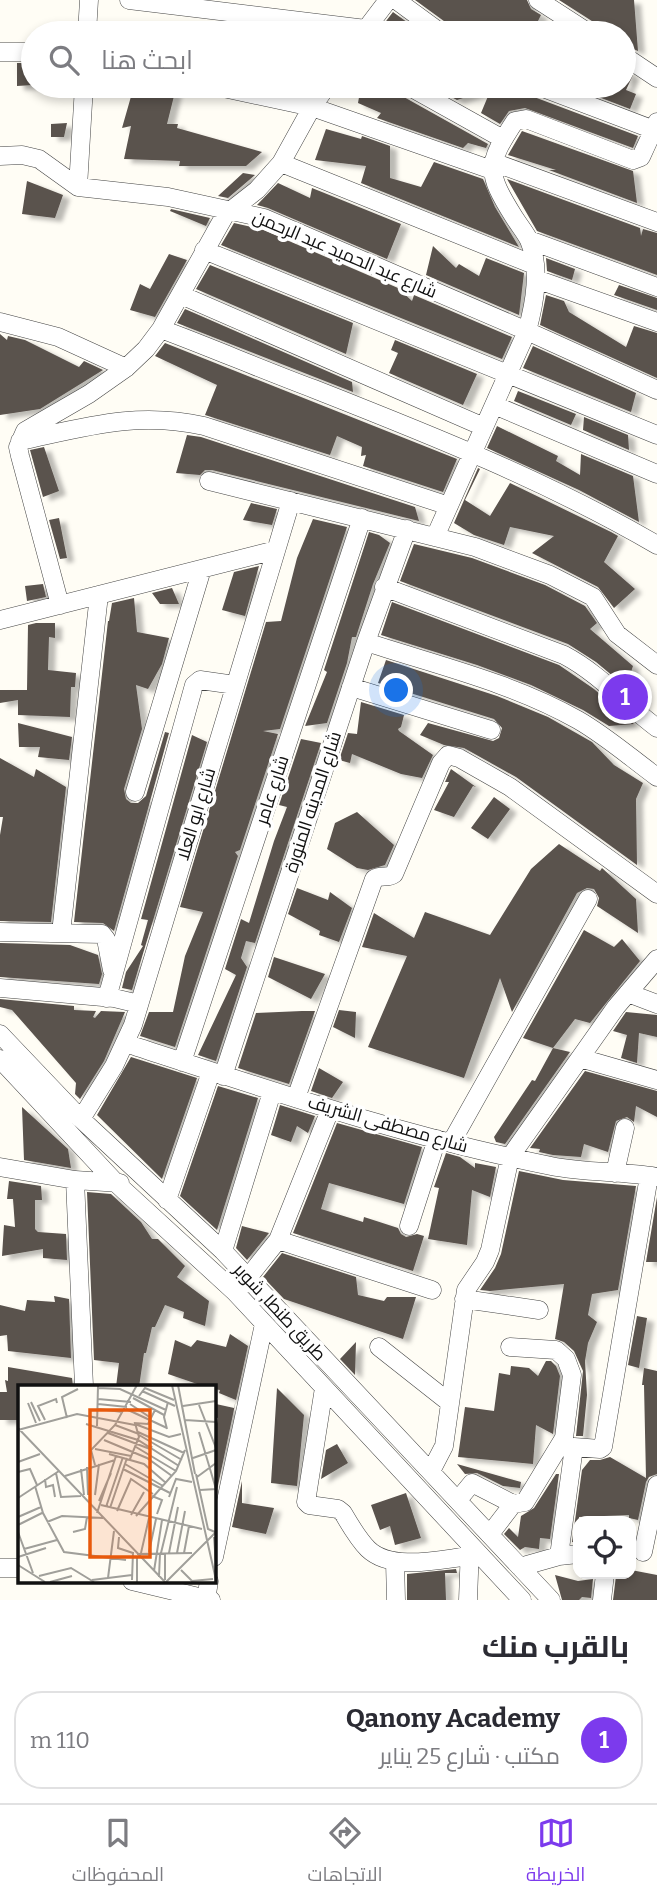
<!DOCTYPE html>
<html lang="ar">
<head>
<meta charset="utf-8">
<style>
  body { margin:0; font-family:Bitter,Cairo,serif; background:#f7f7f7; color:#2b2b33; direction:rtl }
  .controls { position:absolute; right:21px; bottom:21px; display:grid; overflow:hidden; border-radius:14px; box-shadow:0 4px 10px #0003 }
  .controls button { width:63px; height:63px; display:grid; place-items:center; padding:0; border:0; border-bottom:2px solid #e1e1e2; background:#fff; color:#2b2b33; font:35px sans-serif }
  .you { position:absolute; left:397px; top:691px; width:24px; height:24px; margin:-18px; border:5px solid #fff; border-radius:50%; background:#1a73e8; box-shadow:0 0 0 10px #1a73e833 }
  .badge { display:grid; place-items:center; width:46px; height:46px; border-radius:50%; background:#7c3aed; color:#fff; font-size:23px; font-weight:700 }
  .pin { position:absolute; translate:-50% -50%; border:4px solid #fff; box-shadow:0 2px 7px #0006 }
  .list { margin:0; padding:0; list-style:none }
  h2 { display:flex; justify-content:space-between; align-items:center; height:91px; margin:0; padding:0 28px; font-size:30px }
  h2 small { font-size:23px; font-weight:400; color:#7c7c81 }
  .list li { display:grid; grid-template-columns:46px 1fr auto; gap:21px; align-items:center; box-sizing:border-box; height:98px; margin:0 14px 14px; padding:0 14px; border:2px solid #e1e1e2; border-radius:28px }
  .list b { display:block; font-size:26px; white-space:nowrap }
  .list p { margin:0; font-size:23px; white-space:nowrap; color:#7c7c81 }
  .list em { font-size:23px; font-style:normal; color:#7c7c81 }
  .icon { flex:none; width:38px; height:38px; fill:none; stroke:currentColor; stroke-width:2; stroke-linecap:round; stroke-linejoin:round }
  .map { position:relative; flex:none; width:657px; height:1600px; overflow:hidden; direction:ltr }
  .search { position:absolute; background:#fff; box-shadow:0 4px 10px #0003; left:21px; right:21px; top:21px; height:77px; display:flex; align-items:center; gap:18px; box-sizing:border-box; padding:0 24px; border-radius:38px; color:#7c7c81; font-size:26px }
  .sheet { height:203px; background:#fff }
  nav { display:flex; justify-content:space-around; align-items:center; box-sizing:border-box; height:98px; border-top:2px solid #e1e1e2; background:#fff; font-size:19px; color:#7c7c81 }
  nav a { display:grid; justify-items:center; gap:4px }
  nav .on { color:#7c3aed }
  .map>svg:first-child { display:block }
  .building { fill:#5a524d; filter:url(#shadow) }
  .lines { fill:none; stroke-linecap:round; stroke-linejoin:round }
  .minor-casing { stroke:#444; stroke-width:19 }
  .minor { stroke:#fff; stroke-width:18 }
  .labels { text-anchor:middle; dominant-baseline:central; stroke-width:7; stroke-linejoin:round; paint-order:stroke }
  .street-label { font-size:18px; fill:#111; stroke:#fff }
  .inset-road { fill:none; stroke:#a09f9a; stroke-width:2 }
  .view { fill:#e8590c; fill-opacity:0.15; stroke:#e8590c; stroke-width:3.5 }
  .inset-edge { fill:none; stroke:#111; stroke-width:3.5 }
</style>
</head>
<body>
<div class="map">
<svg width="657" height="1600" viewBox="0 0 657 1600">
  <defs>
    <filter id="shadow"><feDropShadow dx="7" dy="4" stdDeviation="2" flood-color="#0004"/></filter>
  </defs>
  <rect width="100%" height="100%" fill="#fffdf5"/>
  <!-- building -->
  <path class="building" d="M415 0H527L531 9 541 15 532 33H452L448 24Z
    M559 0H634L638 51 624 45V33H600L595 23Z
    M393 12 422 33H377Z
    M251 26 297 32 259 33H254Z
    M17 63H33V85L17 86Z
    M624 70 633 75 626 90 636 94 630 109 570 86H624Z
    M134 86 175 92 167 124H178L177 128 262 152 246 166H179L180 161 124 159 131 126 122 128Z
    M361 86H397L402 96 488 144 486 148 468 143 463 148 377 118 381 113 358 103Z
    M431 86H522L534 97 638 136 633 148 525 108 509 111 500 124 481 113 491 89 457 100Z
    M67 123 64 137H51V124Z
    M326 129 361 139 362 136 390 146V178L421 187 434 162 483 179 495 207 519 247 361 183 366 166 315 160Z
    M522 131 633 171 637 203 549 170H556L508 155Z
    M243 173 255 175 228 198 218 196Z
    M507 179 640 228 641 236 643 229 657 233V275L537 231Z
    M27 181 63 195 55 218 22 214Z
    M278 183 310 198 312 188 401 224 387 259 268 208 257 205Z
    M171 209 210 218 206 226 170 211Z
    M234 223 261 229 398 288 412 301 414 295 512 337 502 359 221 245Z
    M433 246 456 268 459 264 479 276 486 258 524 273 519 315 426 275Z
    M169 254 187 260 155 317 130 310 140 284 150 289Z
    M546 258 575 269 572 280 547 271Z
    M210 265 353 323 346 354 196 289Z
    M619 285 657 298V310L614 295Z
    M546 295 564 301 569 312 626 347 634 326 657 333V378L540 325Z
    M185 309 352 382 353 392 177 323Z
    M0 334 7 340 8 336 25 340 79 367 84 361 103 370 40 409 0 415Z
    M395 340 477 374 463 405 389 373 398 353 391 350Z
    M165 343 457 459 443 492 363 466 366 455 361 456 362 447 337 436 330 455 205 415 217 385 155 356Z
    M533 346 636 393 631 412 523 368Z
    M518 391 576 414 571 425 514 401Z
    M584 417 628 435 629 450 583 430Z
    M497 426 558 456 556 461 580 475 581 454 633 476 639 522 579 490 487 448Z
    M187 435 201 437 415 507 419 521 212 470H205L200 475 176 473Z
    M44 447 59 491 43 497 30 450Z
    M478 468 480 469 465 500 490 516 510 483 611 532 618 536 604 562 635 589 614 608 598 587 532 553 554 536 510 527 504 545 474 535 454 523Z
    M251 503 277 509 272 525 243 520Z
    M59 518 67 558 60 559 49 520Z
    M313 519 347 527 280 729 263 731 278 734 240 850 235 852 238 856 175 1047 140 1036 149 1012H173L185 956 203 912 180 907 266 622 281 621 297 558Z
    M369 532 379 535 390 543 373 584 356 637H352L347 663 327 723 305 726 327 672 324 670Z
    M414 544 472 558 545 585 585 606 597 623 590 629 633 666 626 687 596 662 568 644 400 581Z
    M259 566 245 616 222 610 234 572Z
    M43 584 46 597 27 601 25 586Z
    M172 588 179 604H160L152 593Z
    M134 598 137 632 169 638 162 664 148 689 136 685 142 729 124 789 126 799 131 803H138L146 796 165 732 169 733 114 931 103 923 74 922 108 621H109L112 603Z
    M392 602 559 665 594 689 634 724 609 726 583 710 531 685 477 665 381 635Z
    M36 623H55V638L49 637 48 670 76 673 75 687H71L70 717 18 715V700L0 703V690H27L28 625Z
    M386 660 497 696 548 717 592 742 614 765 643 783 636 799 637 865 516 777 464 748 444 745 420 735 428 723 493 741 499 738 502 728 494 719 378 683Z
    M361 702 404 715 401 727 398 729 399 731 433 755 422 778 401 774 352 754 350 763 339 760 348 733 357 734Z
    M18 723 72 737 69 760 38 757 40 747H19Z
    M192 735 207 742 132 990 122 988 126 972 143 946 141 945 148 920 141 919Z
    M301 739 321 743 255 943 246 941 241 958 247 967 216 1061 198 1055 236 975 225 969 241 919 249 923 274 841 287 807 279 805Z
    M0 758 34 777 36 769 66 787 51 922 0 921V835L3 817H0Z
    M451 769 476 787 473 786 454 817 434 810 449 782H445Z
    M494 797 510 809 488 839 471 828Z
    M357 812 394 845 385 865 368 870 357 868 327 849 335 823Z
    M559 844 600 871 602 868 636 899 638 933 597 906 599 898 594 889 587 888 577 893 512 1012 500 978 464 1078 368 1047 407 956 362 947 374 913 414 938 425 912 490 935 531 869Z
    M297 888 328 900 330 892 352 908 339 942 319 935 320 931 288 914Z
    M584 930 614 947 622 939 640 961 590 1023 575 1019 553 1048 570 1052 505 1144 496 1142 494 1137 532 1080 535 1081 553 1048 523 1038Z
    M0 943 70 945 98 955 102 974 99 984 0 977Z
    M274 957 325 974 311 999 268 977Z
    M0 999 74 1006V1010L96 1011 93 1017 95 1018 101 1011 125 1012 104 1061 80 1099 75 1094 76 1083 12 1010 0 1007Z
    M339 1010 356 1012 355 1038 333 1027Z
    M302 1011H315L289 1084 238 1068 256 1013Z
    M626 1012 657 1015V1037L639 1033 637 1063 621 1058 627 1035 613 1031Z
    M131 1057 197 1078 162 1179 97 1115Z
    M319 1068 343 1082 332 1098 311 1091Z
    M585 1071 657 1091V1117L636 1106 634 1122 627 1117 616 1121 608 1152 584 1144 581 1157 553 1155 539 1152 540 1149 530 1148Z
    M218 1086 258 1098 217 1230 180 1196Z
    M280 1105 315 1116 308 1133 297 1126 291 1142 271 1135Z
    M22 1107 68 1149 71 1168 24 1160Z
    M337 1123 422 1147 404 1204 329 1183 321 1209 363 1222 364 1217 398 1228 401 1234 406 1237 417 1234 424 1236 413 1271 293 1233Z
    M446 1153 460 1157 475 1168V1163L496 1167 490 1197 472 1190 467 1245 428 1239 439 1188 434 1187Z
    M519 1171 563 1180 636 1186 618 1290 592 1294 588 1315 597 1322 588 1343 585 1361 587 1395 583 1436H576L583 1371 574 1351 564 1342 555 1339 564 1284 490 1291 480 1290 495 1268 501 1254Z
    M9 1181 41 1186 42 1200H35V1229L38 1232 66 1234 67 1260 43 1258V1249L2 1256 4 1225 15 1227 13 1199H7Z
    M87 1192 111 1194 141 1222 152 1239H158L185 1266 177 1277 209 1301 205 1326 183 1318 184 1312 165 1305 155 1327H152L146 1353H144L139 1387H116L119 1363 94 1360Z
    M657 1197V1262H646Z
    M242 1226 269 1233 247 1260 236 1248Z
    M282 1253 356 1277 358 1295 384 1301 387 1297H416L403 1339 284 1299 263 1277Z
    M54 1296 69 1299 71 1358 8 1351 7 1335 0 1336V1305L25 1311 27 1300 55 1302Z
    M637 1316 647 1318 639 1368 628 1365Z
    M230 1334 248 1346 236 1400 219 1393 220 1390 214 1389V1387H206L168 1374 175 1340 191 1347 197 1340 226 1347Z
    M356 1342 355 1375 340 1359Z
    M546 1361H551L556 1366 560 1376 553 1434 536 1425 533 1464 458 1457 465 1407 494 1411 499 1373 510 1375 511 1366 529 1368 538 1376Z
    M8 1367 72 1378 73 1387H19V1420H0V1392H7L5 1380 8 1381Z
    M644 1368 657 1371V1474L649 1477 646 1482 638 1520 629 1518V1515L579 1517 578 1543 572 1542 582 1470 590 1460H600L610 1457 646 1478 644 1385H642Z
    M277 1388 304 1415 297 1486 271 1483Z
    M236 1400 216 1495 214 1494V1441L218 1418 214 1417 216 1404 234 1408Z
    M337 1444 348 1463 321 1479 326 1450Z
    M457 1464 521 1482 520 1488 503 1486 477 1473 465 1474Z
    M556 1474H559L550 1539 540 1538 539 1549 525 1547 520 1550 504 1534 509 1528 518 1537 521 1516 534 1508Z
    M242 1481V1503L274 1508 266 1534 232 1527Z
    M406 1493 421 1538 395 1545 390 1526 380 1530 371 1505Z
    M456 1569 457 1573H445L446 1600H407V1574Z
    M631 1570 657 1575V1600H613L616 1576 631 1574Z
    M555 1575 578 1581 593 1579 591 1598 582 1597 579 1600H562Z"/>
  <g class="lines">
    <defs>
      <path id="minor" d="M129 0 366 29
        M396 0 441 33
        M538 0 589 33
        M87 33 89 0
        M363 33 388 0
        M0 52H33
        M624 56 657 78
        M214 86 312 107 492 170
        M408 86 503 139
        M538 86 657 131
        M0 156 22 155 39 159 78 187 168 197 264 218 527 331 657 390
        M493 162 657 222
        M281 163 534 265
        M78 187 84 86
        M529 240 657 287
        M204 250 657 435
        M536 279 657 322
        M181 295 484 427
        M0 322 58 337 126 368
        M161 329C212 348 263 370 314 389 431 435 549 482 657 545
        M494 405 657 474
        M20 441C86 427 136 411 204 426L449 506
        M209 481 475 547 550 575 593 597 617 634 657 665
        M435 537 527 331C535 302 541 269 529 240 525 232 519 225 514 217 486 172 486 165 515 121L526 119 633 160 641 157 657 122
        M384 587 564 655C600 674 625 704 657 728
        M60 605 20 456 18 447 25 431 89 394 126 368 146 349 161 329 225 215 257 190 281 163 312 107 327 86
        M0 620 276 550
        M366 642C436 665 513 683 578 720 606 736 631 758 657 777
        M351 687 491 730
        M135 792 202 569
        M0 932 102 934 106 939 112 970
        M61 933 99 595
        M0 988 114 998 139 1004
        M628 993 657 1004
        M107 998 194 685 200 680 235 685
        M0 1034 81 1119 223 1251 551 1600
        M125 1043C266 1089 406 1137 551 1166 586 1173 622 1171 657 1177
        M580 1058 657 1080
        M0 1059 116 1183 235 1292 522 1600
        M182 1062 362 518
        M223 1076 366 642 407 529
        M296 1098 374 879C381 874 388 879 394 874L441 763 448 755 459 758 510 787 657 894
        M81 1119 114 1066 133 1025 291 501
        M451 1143 588 899
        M0 1167 75 1180 120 1183
        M615 1173 625 1128
        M75 1180 84 1386
        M167 1200 211 1072
        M409 1226 437 1139
        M278 1240 432 1290
        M223 1251 272 1092
        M242 1285 278 1240 330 1110
        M464 1299 539 1310
        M379 1347 450 1403
        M324 1388 306 1502 309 1505 338 1509 343 1513C350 1525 358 1539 368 1549 392 1572 441 1559 470 1556
        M431 1471 444 1446 466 1290 485 1262 490 1250 510 1157 616 1007 657 959
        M458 1500 472 1483 513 1504 525 1502 564 1438 572 1375 566 1359 556 1350 510 1347
        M490 1534 513 1504
        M643 1552 657 1485
        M559 1556 574 1447 600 1449 603 1447 649 1176
        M214 1557 264 1324
        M395 1562 396 1600
        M520 1567 559 1556 578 1554
        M0 1568H19
        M132 1581 211 1600
        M206 1600 209 1581
        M468 1600 470 1547
        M602 1600 605 1574"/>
    </defs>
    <!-- minor casing -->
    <use href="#minor" class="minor-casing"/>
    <!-- minor -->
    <use href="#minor" class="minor"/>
  </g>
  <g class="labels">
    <!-- street labels -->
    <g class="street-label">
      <text transform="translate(345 254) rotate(23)">شارع عبد الحميد عبد الرحمن</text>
      <text transform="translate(272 790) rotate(-72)">شارع عامر</text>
      <text transform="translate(313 802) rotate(-72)">شارع المدينه المنورة</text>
      <text transform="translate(196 814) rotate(-73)">شارع ابو العلا</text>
      <text transform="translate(388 1124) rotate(16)">شارع مصطفى الشريف</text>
      <text transform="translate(280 1312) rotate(47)">طريق طنطا, شوبر</text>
    </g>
  </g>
  <!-- overview -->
  <g transform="translate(18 1385)">
    <rect width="198" height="198" fill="#fffdf5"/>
    <path class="inset-road" d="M154 0 198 195M160 0 177 89M80 3 102 4 148 25M124 6 157 21M121 11 127 3 156 15M115 13 146 30M80 14 113 17M13 17 22 36M10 18 18 38M80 19 109 22M112 19 133 33M181 20 198 63M165 21 198 16M80 24 105 27M108 24 149 43M49 33 44 12 60 4M27 35 20 21 38 14 39 18M167 35 198 37M68 39 120 55 161 81M117 39 151 52 163 49M97 40 121 49M79 41 80 1M0 43 147 197M149 44 146 32 150 17M0 45 59 29 117 40M120 47 166 68M181 47 198 104 182 105M90 48 132 64 134 61M121 50 164 75M86 55 129 73 154 91M118 62 158 86M77 64 113 71M91 69 126 79 148 98M175 73 198 65M112 74 121 52 117 38 130 39 137 25M0 77 22 69M107 79 145 101M77 80 73 65 97 40 119 0M69 82 70 110M63 84 66 110M105 84 152 108M0 87 12 84 19 100M38 88 43 112 63 111M178 89 190 144 197 147M47 91 97 75M179 92 198 78M27 94 28 102 35 100 37 112M17 101 25 128 46 167 108 175M77 110 81 79M134 111 144 115 139 129M151 112 158 94 174 97M0 113 41 86M81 116 93 88M83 120 184 144M88 122 105 72M92 123 109 73M99 126 113 94 135 109M79 128 98 71M113 130 126 107M118 131 158 86 167 65M0 132 23 122M29 137 44 131 85 133M0 140 24 128M0 147 15 188M55 147 67 144 69 132M101 152 100 163 115 168M196 152 198 179M6 164 39 155M131 167 138 134M123 168 131 133M143 168 159 102M151 168 160 122M159 168 167 126M166 168 171 141M119 169 174 168M0 172 28 163M0 180 27 197M163 185 174 196 195 194M136 186 144 135M21 191 53 183 76 197M141 192 142 168M90 193 96 146M74 195 114 190M114 195 115 167M147 195V168M32 197 54 191M119 197V171M148 197 198 147"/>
    <path class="view" d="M72 25H132V172H72Z"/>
    <rect width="198" height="198" class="inset-edge"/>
  </g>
</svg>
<div class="controls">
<button><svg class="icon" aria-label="locate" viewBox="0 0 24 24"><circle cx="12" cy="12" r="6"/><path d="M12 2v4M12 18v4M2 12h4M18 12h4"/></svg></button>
</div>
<div class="you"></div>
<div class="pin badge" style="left:625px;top:697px">1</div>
<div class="search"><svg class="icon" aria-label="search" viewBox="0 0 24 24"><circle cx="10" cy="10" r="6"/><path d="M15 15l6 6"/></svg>ابحث هنا</div>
</div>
<section class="sheet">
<h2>بالقرب منك<small></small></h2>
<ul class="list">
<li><span class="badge">1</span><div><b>Qanony Academy</b><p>مكتب · شارع 25 يناير</p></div><em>110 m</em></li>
</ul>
</section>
<nav>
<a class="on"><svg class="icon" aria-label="map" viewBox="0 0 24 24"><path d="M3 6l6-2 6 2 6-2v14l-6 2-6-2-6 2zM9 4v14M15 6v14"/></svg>الخريطة</a>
<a><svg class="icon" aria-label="directions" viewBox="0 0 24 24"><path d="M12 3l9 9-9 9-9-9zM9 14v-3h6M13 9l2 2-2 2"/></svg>الاتجاهات</a>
<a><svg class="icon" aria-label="saved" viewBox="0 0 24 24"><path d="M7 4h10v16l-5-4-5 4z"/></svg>المحفوظات</a>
</nav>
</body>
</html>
